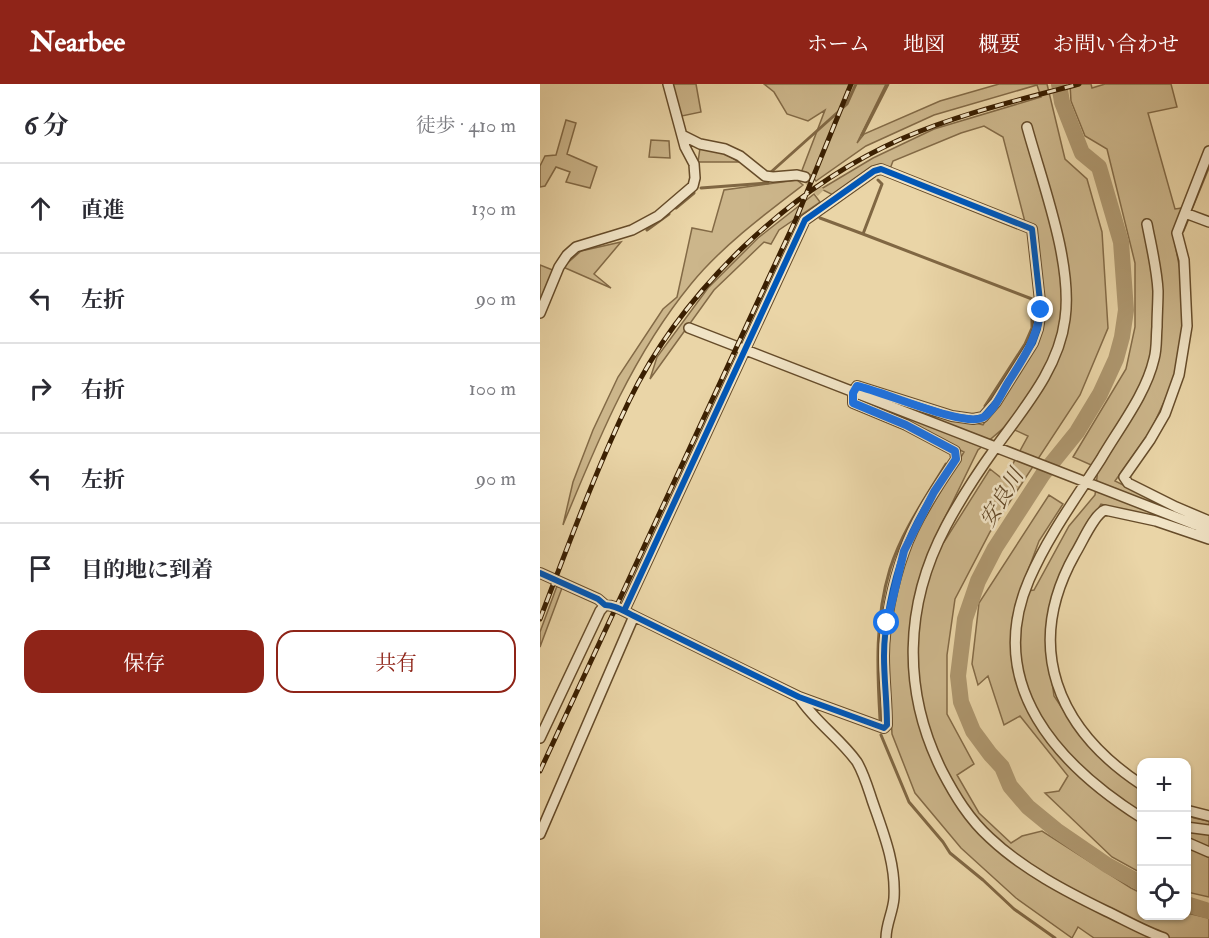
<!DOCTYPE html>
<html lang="ja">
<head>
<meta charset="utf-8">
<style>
  body { margin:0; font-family:"IM FELL Double Pica","Noto Serif JP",serif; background:#f2f2f3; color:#2b2b33 }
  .controls { position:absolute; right:18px; bottom:18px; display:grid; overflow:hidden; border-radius:12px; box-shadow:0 2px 4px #0004 }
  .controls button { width:54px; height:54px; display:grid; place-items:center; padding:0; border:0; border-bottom:2px solid #e1e1e2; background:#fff; color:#2b2b33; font:30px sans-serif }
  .stop { position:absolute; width:18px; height:18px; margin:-14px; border:4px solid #1a73e8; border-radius:50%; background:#fff }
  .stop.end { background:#1a73e8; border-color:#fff; box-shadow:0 2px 6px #0008 }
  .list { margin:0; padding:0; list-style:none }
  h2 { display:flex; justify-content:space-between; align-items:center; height:78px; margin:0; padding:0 24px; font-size:26px }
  h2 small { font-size:20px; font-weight:400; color:#7c7c81 }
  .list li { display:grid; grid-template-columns:39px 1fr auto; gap:18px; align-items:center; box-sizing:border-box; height:90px; padding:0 24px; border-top:2px solid #e1e1e2 }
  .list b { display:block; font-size:22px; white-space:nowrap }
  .list em { font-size:20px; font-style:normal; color:#7c7c81 }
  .actions { display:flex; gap:12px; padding:18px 24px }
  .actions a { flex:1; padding:14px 0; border:2px solid #8f2418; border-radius:18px; text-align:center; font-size:21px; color:#8f2418 }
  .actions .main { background:#8f2418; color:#fff }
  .icon { flex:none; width:33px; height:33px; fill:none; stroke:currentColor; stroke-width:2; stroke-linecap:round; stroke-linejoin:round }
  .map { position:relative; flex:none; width:669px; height:854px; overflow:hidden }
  header { display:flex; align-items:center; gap:36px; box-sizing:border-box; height:84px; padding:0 30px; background:#8f2418; color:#fff }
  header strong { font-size:28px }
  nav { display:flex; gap:33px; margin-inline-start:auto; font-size:21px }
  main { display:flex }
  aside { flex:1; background:#fff }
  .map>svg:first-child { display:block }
  .green { fill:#ccb68b; stroke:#836a46; stroke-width:1.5; fill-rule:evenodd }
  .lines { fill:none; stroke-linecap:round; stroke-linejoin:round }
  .stream { stroke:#806743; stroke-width:3 }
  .river { stroke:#ae976f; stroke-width:16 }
  .minor-tunnel { stroke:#c7b186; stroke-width:9; stroke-dasharray:9 4.5; stroke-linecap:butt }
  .minor-casing { stroke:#664c2a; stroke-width:12 }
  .minor { stroke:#f1e4c6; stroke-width:9 }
  .rail-casing { stroke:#3a1f01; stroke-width:5 }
  .rail { stroke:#f1e4c6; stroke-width:3; stroke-dasharray:9; stroke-linecap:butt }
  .cycleway-casing { stroke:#f1e4c6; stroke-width:10 }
  .cycleway { stroke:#0057b8; stroke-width:6 }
  .route { stroke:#1a73e8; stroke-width:8 }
  .labels { text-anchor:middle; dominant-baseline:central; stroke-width:5; stroke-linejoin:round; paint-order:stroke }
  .water-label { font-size:21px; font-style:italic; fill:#634928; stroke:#f1e4c6 }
</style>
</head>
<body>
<header>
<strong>Nearbee</strong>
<nav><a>ホーム</a><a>地図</a><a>概要</a><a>お問い合わせ</a></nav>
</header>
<main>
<aside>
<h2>6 分<small>徒歩 · 410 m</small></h2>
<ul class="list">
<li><svg class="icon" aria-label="ahead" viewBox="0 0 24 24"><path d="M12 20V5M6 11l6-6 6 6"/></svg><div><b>直進</b></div><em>130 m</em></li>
<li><svg class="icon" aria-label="left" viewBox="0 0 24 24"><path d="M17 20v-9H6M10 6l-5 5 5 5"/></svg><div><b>左折</b></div><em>90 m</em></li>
<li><svg class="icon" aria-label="right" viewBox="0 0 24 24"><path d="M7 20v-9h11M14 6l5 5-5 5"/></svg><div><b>右折</b></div><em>100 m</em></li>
<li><svg class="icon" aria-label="left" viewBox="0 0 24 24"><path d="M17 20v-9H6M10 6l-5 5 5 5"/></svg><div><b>左折</b></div><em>90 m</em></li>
<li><svg class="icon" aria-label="arrive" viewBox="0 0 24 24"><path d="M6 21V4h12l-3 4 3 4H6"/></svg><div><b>目的地に到着</b></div></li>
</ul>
<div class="actions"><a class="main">保存</a><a>共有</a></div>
</aside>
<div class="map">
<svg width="669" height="854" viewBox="0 0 669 854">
  <rect width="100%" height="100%" fill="#ead5a7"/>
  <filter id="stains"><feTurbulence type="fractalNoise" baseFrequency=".00333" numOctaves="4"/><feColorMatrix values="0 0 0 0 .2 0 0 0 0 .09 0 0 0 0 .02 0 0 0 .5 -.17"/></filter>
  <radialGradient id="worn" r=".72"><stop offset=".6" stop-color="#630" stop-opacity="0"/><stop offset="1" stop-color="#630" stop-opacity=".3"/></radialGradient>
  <!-- green -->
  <path class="green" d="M130 0H156L161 28 142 32Z
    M224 0H346L317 59 324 50 400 17 459 0H507L525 75 547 95 562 148 568 244 540 311 450 448 415 515 407 571V630L434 680 417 691 439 729 471 759 482 752 502 747 591 804 601 809 602 832H646L647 829 669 834V854H554L538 843 532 854 476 814 421 764 375 709 352 650 348 572 353 519 369 461 424 368 343 326 349 317 443 341 499 253 506 225 494 142 485 138 463 53 444 42 421 49 353 77 350 85 336 82 293 111 281 105 333 74 394 45 501 13 497 1 394 31 326 62 276 97 271 91 261 89 285 26 268 37 247 30 234 8ZM466 342 488 352 464 396 450 385 404 458 395 454 438 366Z
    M530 0H551L552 4 565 0H631L637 23 608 29 635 125 642 124 633 149 642 197 645 248 635 294 611 346 575 397 644 431 640 440 561 420 521 488 512 515 507 563 514 612 542 654 580 691 601 703V789L572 773 505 709 519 707 528 692 480 632 464 641 448 592 438 601 432 580 439 519 509 411 523 420 499 457 480 508 494 506 529 442 555 411 558 384 533 373 586 285 595 243V179L567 65 545 52 531 17Z
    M26 36 36 39 27 70 57 83 50 104 26 98 30 88 16 83 5 102 0 103V82L5 72 16 71Z
    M111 56 129 57 130 74 109 73Z
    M160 64 181 67 199 78H158Z
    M257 96 263 101C225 130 181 163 151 200 92 272 58 356 23 441L33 398 53 346 78 293 123 225 137 213 152 144 172 148 184 106Z
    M274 110 280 118 239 146 231 160 224 158 174 206 110 295 117 273 168 204 218 154Z
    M81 158 54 190 71 204 23 183 41 167Z
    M0 181 15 187 0 222Z
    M17 502 22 504 0 563V548Z
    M646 730 654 734 669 737V813L647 808Z"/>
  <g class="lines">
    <!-- stream -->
    <path class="stream" d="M322 51 348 0
      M231 88 307 20 316 0
      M338 96 342 100 323 150 492 215V244L485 260 445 322
      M161 104 228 99
      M136 124 154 109
      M651 126 669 82
      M280 134 323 150
      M107 146 129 130
      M643 147 648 135
      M340 635C337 584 335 534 350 485 362 447 386 413 406 380
      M341 651 369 718 403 758 410 769 443 796 474 825 515 854"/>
    <!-- river -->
    <path class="river" d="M519 0 522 18 542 69 559 83 581 158 586 226 582 253 576 275 560 310 537 348 503 390 455 464 438 497 425 535 418 592 421 618 433 647 450 670 462 683 470 702 488 723 516 746 567 781 602 800
      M646 820 669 827"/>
    <!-- minor-tunnel -->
    <path class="minor-tunnel" d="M265 93 283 111"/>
    <defs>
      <path id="minor" d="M487 43C502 98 533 179 525 235 519 284 484 324 456 363 438 388 421 414 406 442 364 521 362 607 402 687 415 712 429 735 450 754 483 785 525 807 566 827 585 836 604 847 624 854
        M142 51 160 60 185 65 200 72 225 92 233 93 257 91 265 93
        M669 67 637 149 644 176 647 242 639 291 625 330 610 356 584 393 588 399 636 423 669 437
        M645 129 669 138
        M0 229 19 183 27 171 36 163 92 146 118 132 153 102 155 94 154 80 145 63 128 0
        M149 244 669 446
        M0 489 58 515 65 521C75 521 84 527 94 532L259 613 344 644 347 641C347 618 344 595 344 572 344 540 353 498 364 468 375 436 397 403 416 375L415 367 366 341 313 319V309L317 302 412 332 433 335 443 333 456 318 493 259 498 245 501 226 492 145 341 85 334 87 265 136 84 527
        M259 613C275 638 300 654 317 678 324 690 328 704 332 716 343 748 356 779 354 814 353 828 346 840 346 854
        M0 654 60 527 65 521
        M602 701C517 645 483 563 535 470 542 459 554 430 565 426L616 437 669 455
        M646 726 669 732
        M602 734C518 681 444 601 489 496 508 452 536 414 561 375 579 344 606 310 614 275 617 265 616 253 617 243 617 231 618 219 618 207 617 185 611 161 607 140
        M646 743 669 746
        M0 750 94 532
        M646 758 669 768"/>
    </defs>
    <!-- minor casing -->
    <use href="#minor" class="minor-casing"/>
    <!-- minor -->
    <use href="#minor" class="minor"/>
    <defs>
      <path id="rail" d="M0 535C28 462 55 388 89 317 142 207 250 104 361 55 418 30 479 16 539 0
        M0 687 256 135 311 0"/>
    </defs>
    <!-- rail casing -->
    <use href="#rail" class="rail-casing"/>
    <!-- rail -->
    <use href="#rail" class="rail"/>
    <defs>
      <path id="cycleway" d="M0 489 58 515 65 521C75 521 84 527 94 532L259 613 344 644 347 641C347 618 344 595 344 572 344 540 353 498 364 468 375 436 397 403 416 375L415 367 366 341 313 319V309L317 302 412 332 433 335 443 333 456 318 493 259 498 245 501 226 492 145 341 85 334 87 265 136 84 527"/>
    </defs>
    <!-- cycleway casing -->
    <use href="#cycleway" class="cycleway-casing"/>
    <!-- cycleway -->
    <use href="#cycleway" class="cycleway"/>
  </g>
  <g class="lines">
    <!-- route -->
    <path class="route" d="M347 539 364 467 394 408 416 375 415 367 366 341 313 319V309L317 302C342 307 423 343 442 334 454 328 462 308 469 297 485 272 496 255 501 226"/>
  </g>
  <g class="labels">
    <!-- water labels -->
    <g class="water-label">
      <text transform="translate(462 414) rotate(-59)">安良川</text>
    </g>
  </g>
  <rect width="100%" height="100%" filter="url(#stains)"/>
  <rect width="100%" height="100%" fill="url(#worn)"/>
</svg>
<div class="controls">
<button>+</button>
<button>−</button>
<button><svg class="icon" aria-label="locate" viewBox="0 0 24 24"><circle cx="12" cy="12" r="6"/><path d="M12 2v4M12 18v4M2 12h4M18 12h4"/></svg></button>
</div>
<div class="stop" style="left:347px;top:539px"></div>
<div class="stop end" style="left:501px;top:226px"></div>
</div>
</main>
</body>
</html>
